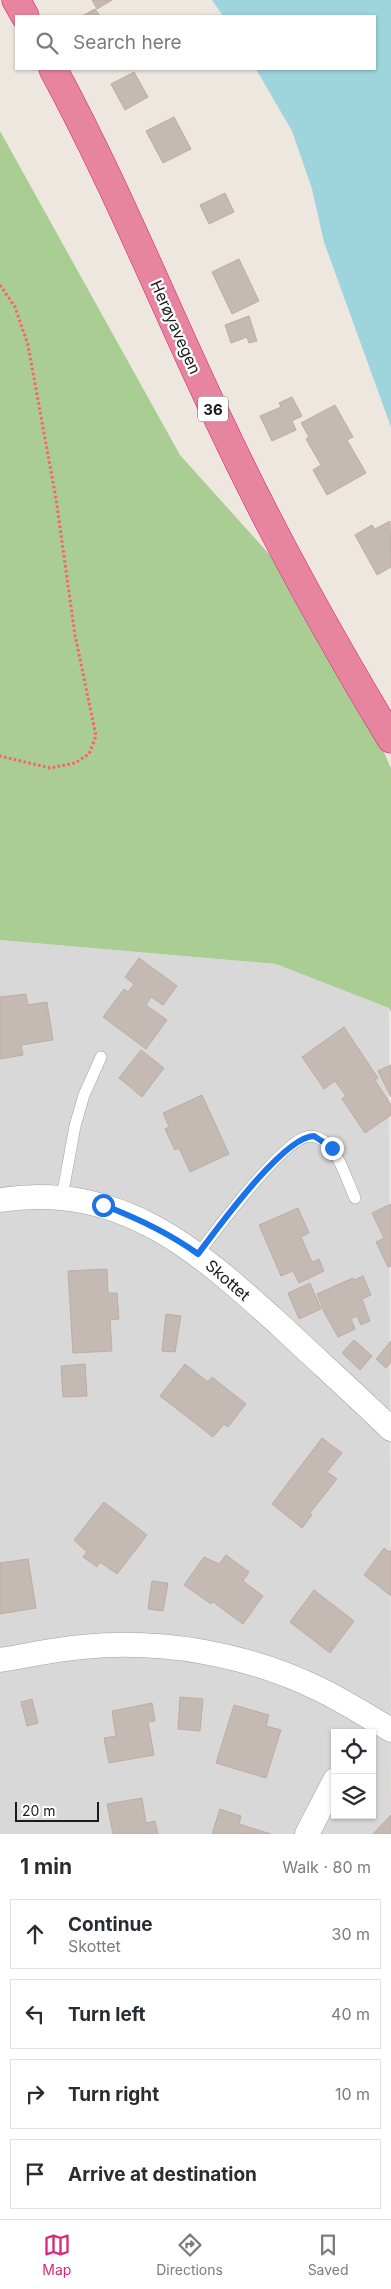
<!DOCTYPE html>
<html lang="en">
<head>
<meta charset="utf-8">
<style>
  body { margin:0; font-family:Inter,sans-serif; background:#f7f7f7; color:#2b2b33 }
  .controls { position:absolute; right:15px; bottom:15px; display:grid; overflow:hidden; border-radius:0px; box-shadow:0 1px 4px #0004 }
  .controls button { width:45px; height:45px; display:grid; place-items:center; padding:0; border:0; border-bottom:1px solid #e1e1e2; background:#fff; color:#2b2b33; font:25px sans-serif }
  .scale { position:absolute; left:15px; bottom:12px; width:84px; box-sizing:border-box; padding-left:5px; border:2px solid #1b1b1b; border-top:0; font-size:14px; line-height:18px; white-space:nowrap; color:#1b1b1b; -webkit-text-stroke:4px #fff; paint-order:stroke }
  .stop { position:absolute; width:15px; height:15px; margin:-11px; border:4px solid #1a73e8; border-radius:50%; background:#fff }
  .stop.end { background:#1a73e8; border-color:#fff; box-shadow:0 1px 5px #0008 }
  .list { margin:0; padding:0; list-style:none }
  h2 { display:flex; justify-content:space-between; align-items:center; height:65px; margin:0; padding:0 20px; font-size:21px }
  h2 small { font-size:16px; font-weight:400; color:#7c7c81 }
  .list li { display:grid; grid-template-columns:32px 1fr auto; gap:15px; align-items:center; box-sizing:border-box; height:70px; margin:0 10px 10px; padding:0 10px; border:1px solid #e1e1e2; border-radius:0px }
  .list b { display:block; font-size:19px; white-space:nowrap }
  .list p { margin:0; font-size:16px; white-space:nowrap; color:#7c7c81 }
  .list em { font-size:16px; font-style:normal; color:#7c7c81 }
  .icon { flex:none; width:28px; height:28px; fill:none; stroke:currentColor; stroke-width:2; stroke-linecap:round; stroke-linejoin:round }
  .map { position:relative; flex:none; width:391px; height:1834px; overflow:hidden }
  .search { position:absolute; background:#fff; box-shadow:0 1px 4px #0004; left:15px; right:15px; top:15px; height:55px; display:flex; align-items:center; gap:12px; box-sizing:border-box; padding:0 18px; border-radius:0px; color:#7c7c81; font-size:19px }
  .sheet { height:385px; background:#fff }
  nav { display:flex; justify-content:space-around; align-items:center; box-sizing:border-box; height:70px; border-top:1px solid #e1e1e2; background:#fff; font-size:14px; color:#7c7c81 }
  nav a { display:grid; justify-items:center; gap:2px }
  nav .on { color:#db2777 }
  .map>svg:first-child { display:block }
  .residential { fill:#d9d8d8; fill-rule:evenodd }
  .forest { fill:#aacd93 }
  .water { fill:#9ed4dc }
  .building { fill:#c4b9b3; stroke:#bfaca2 }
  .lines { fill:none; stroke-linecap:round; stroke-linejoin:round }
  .lane-casing { stroke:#a2a2a2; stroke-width:12 }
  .street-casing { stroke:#a2a2a2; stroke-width:25 }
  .highway-casing { stroke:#d81f71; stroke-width:29 }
  .path { stroke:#fc6261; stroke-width:3; stroke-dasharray:2.5 2.5; stroke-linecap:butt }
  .lane { stroke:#fff; stroke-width:11 }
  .street { stroke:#fff; stroke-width:24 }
  .highway { stroke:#e784a0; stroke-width:28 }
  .route { stroke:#1a73e8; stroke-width:6 }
  .labels { text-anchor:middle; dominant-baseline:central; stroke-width:4.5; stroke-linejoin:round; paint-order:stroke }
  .shield { fill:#fff; stroke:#5f5f5f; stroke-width:1 }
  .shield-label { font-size:15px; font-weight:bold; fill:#1b1b1b }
  .street-label { font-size:16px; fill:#1b1b1b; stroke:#fff }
</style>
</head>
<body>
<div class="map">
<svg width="391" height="1834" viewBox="0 0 391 1834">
  <rect width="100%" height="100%" fill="#ede7e0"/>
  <!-- residential -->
  <path class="residential" d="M0 940 276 964 389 1008 391 1834H0ZM335 1733H372V1815H335Z"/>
  <!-- forest -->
  <path class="forest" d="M0 131 180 455 331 623 391 769V1012L389 1008 276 964 0 940Z"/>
  <!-- water -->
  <path class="water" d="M212 0H391V427L324 242 312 189 292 131 256 69H375V16H223Z"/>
  <!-- building -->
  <path class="building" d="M92 0H112L97 9Z
    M95 9 100 16H82Z
    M134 72 148 97 125 110 111 84Z
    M174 117 191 149 163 163 146 131Z
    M225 193 234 212 209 224 200 205Z
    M239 259 259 301 232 314 212 272Z
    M249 316 257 341 249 343 247 337 231 343 225 325Z
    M292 397 302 416 292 421 296 430 272 441 260 416 281 407 279 403Z
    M335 405 353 437 347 440 366 473 327 495 313 470 321 465 306 439 309 437 301 423Z
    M390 521 391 567 377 575 355 535 372 525 375 529Z
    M139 958 177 986 163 1005 151 997 146 1005 167 1020 146 1049 103 1017 124 989 128 992 134 984 125 977Z
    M26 994 28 1005 47 1002 53 1040 21 1045 23 1055 0 1059V997Z
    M344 1027 378 1078 375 1080 391 1105V1115L365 1133 342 1099 346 1096 335 1081 324 1089 302 1057Z
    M141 1050 164 1068 142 1097 119 1078Z
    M391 1065V1097L378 1071Z
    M202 1095 229 1154 190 1172 179 1148 175 1150 165 1129 169 1127 163 1113Z
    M391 1204V1266L388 1267 376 1242 384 1238 372 1213Z
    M298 1208 309 1233 301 1237 312 1262 319 1259 324 1271 299 1283 293 1271 281 1276 259 1225Z
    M107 1269 108 1293H117L119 1319 110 1320 112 1351 73 1353 68 1271Z
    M363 1276 371 1295 362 1299 370 1321 361 1325 357 1316 351 1319 355 1329 338 1337 324 1312 317 1294 353 1278 354 1280Z
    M310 1283 321 1309 299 1319 288 1293Z
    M166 1314 181 1316 175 1352 162 1351Z
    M354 1340 372 1356 360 1370 342 1353Z
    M391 1341V1362L386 1368 376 1359Z
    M85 1364 87 1396 63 1397 61 1366Z
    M185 1364 208 1382 212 1377 246 1404 228 1427 224 1424 213 1437 160 1396Z
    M322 1438 342 1453 327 1472 337 1479 310 1513 312 1515 302 1528 272 1504Z
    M104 1502 147 1535 117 1574 100 1562 97 1567 83 1557 87 1552 74 1540Z
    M384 1548 389 1552 391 1550V1596L364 1575Z
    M226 1555 249 1572 243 1581 263 1596 243 1624 213 1602 211 1604 184 1585 204 1557 219 1564Z
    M28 1559 36 1608 0 1614V1563Z
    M152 1581 168 1583 163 1611 148 1609Z
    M314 1590 354 1621 330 1653 290 1622Z
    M180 1697 203 1699 200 1731 178 1729Z
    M32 1699 38 1723 27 1726 21 1702Z
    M152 1703 155 1721 148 1722 154 1755 109 1763 104 1738 116 1736 112 1711Z
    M234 1705 269 1715 266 1726 281 1730 266 1778 216 1763Z
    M142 1798 146 1823 155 1821 158 1834H113L107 1804Z
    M220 1809 241 1816 239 1824 271 1834H212Z
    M391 1815V1834H373Z"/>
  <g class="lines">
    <defs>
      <path id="lane" d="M62 1197 75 1126 84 1095 101 1057
        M198 1254C216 1230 281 1143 306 1137 312 1135 319 1138 324 1141 338 1150 348 1183 355 1198"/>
      <path id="street" d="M0 1200C122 1182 196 1249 280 1325 317 1360 355 1394 391 1429
        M0 1660C27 1656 55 1649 82 1647 162 1639 247 1654 319 1689 344 1701 367 1716 391 1730
        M307 1834 335 1780"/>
      <path id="highway" d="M16 0 25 16
        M53 69C116 185 165 308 222 427 273 535 330 638 391 739"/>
    </defs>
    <!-- lane casing -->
    <use href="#lane" class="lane-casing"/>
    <!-- street casing -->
    <use href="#street" class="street-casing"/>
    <!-- highway casing -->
    <use href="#highway" class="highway-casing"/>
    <!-- path -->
    <path class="path" d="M0 285 15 307 28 345 56 499 75 635 96 736 89 754 75 763 50 768 0 756"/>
    <!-- lane -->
    <use href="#lane" class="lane"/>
    <!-- street -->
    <use href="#street" class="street"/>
    <!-- highway -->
    <use href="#highway" class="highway"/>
  </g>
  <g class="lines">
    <!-- route -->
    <path class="route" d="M103 1205C137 1218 169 1233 198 1254 217 1229 284 1136 314 1136L332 1148"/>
  </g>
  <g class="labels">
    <!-- shield labels -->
    <rect class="shield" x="198" y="396.5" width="30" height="25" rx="4"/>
    <g class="shield-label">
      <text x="213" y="409">36</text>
    </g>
    <!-- street labels -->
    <g class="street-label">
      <text transform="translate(176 327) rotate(66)">Herøyavegen</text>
      <text transform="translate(228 1280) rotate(41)">Skottet</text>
    </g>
  </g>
</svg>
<div class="controls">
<button><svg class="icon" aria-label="locate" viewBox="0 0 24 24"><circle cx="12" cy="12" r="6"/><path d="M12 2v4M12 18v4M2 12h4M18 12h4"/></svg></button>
<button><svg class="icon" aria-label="layers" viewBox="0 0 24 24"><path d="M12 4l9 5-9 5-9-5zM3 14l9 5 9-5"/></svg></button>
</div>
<div class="scale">20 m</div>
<div class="stop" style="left:103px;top:1205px"></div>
<div class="stop end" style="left:332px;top:1148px"></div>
<div class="search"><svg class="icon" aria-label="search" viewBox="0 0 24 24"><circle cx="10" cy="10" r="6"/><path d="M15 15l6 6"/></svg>Search here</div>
</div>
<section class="sheet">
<h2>1 min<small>Walk · 80 m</small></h2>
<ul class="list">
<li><svg class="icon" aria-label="ahead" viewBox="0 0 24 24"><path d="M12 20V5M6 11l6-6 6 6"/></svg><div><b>Continue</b><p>Skottet</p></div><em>30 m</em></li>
<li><svg class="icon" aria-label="left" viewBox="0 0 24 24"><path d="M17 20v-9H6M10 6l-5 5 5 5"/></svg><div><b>Turn left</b></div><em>40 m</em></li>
<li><svg class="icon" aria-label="right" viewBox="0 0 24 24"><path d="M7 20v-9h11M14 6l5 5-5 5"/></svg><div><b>Turn right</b></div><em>10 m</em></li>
<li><svg class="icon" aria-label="arrive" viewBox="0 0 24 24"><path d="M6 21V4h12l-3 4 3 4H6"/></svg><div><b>Arrive at destination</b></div></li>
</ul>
</section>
<nav>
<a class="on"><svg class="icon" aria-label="map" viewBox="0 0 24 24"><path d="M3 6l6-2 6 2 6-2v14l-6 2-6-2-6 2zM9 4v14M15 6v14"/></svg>Map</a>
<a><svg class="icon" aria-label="directions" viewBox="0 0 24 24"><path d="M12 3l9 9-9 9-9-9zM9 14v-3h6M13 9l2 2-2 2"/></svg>Directions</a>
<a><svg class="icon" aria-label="saved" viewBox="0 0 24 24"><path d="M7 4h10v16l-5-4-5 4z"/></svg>Saved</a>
</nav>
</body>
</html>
